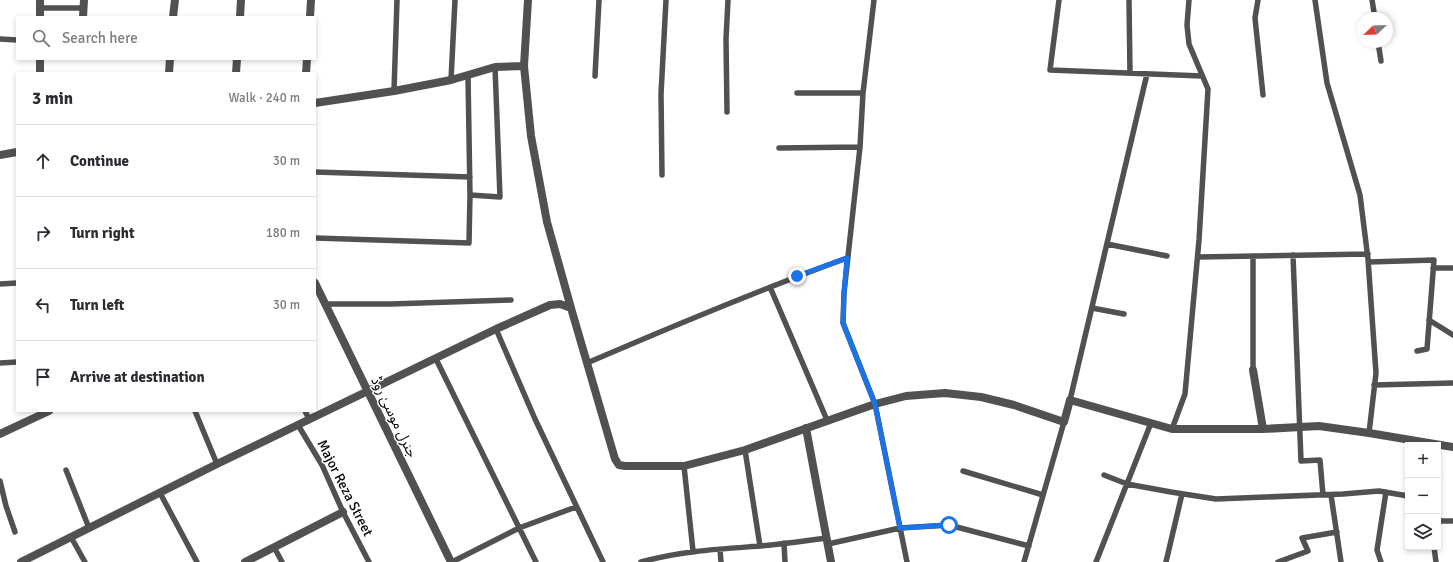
<!DOCTYPE html>
<html lang="en">
<head>
<meta charset="utf-8">
<style>
  body { margin:0; font-family:Signika,"Noto Sans Arabic",sans-serif; background:#f2f2f3; color:#2b2b33 }
  .controls { position:absolute; right:12px; bottom:12px; display:grid; overflow:hidden; border-radius:0px; box-shadow:0 2px 6px #0003 }
  .controls button { width:36px; height:36px; display:grid; place-items:center; padding:0; border:0; border-bottom:1px solid #e1e1e2; background:#fff; color:#2b2b33; font:20px sans-serif }
  .compass { position:absolute; left:1357px; top:12px; width:36px; height:36px; border-radius:50%; background:#fff; box-shadow:0 2px 6px #0003; rotate:247deg }
  .stop { position:absolute; width:12px; height:12px; margin:-9px; border:3px solid #1a73e8; border-radius:50%; background:#fff }
  .stop.end { background:#1a73e8; border-color:#fff; box-shadow:0 1px 4px #0008 }
  .list { margin:0; padding:0; list-style:none }
  h2 { display:flex; justify-content:space-between; align-items:center; height:52px; margin:0; padding:0 16px; font-size:17px }
  h2 small { font-size:13px; font-weight:400; color:#7c7c81 }
  .list li { display:grid; grid-template-columns:26px 1fr auto; gap:12px; align-items:center; box-sizing:border-box; height:72px; padding:0 16px; border-top:1px solid #e1e1e2 }
  .list b { display:block; font-size:15px; white-space:nowrap }
  .list em { font-size:13px; font-style:normal; color:#7c7c81 }
  .icon { flex:none; width:22px; height:22px; fill:none; stroke:currentColor; stroke-width:2; stroke-linecap:round; stroke-linejoin:round }
  .map { position:relative; flex:none; width:1453px; height:562px; overflow:hidden }
  .search { position:absolute; background:#fff; box-shadow:0 2px 6px #0003; left:16px; top:16px; width:300px; height:44px; display:flex; align-items:center; gap:10px; box-sizing:border-box; padding:0 14px; border-radius:0px; color:#7c7c81; font-size:15px }
  .panel { position:absolute; background:#fff; box-shadow:0 2px 6px #0003; left:16px; top:72px; width:300px; height:340px; border-radius:0px }
  .map>svg:first-child { display:block }
  .lines { fill:none; stroke-linecap:round; stroke-linejoin:round }
  .lane { stroke:#515151; stroke-width:5.5 }
  .street { stroke:#515151; stroke-width:8 }
  .route { stroke:#1a73e8; stroke-width:5 }
  .labels { text-anchor:middle; dominant-baseline:central; stroke-width:3; stroke-linejoin:round; paint-order:stroke }
  .street-label { font-size:14px; fill:#000; stroke:#fff }
</style>
</head>
<body>
<div class="map">
<svg width="1453" height="562" viewBox="0 0 1453 562">
  <rect width="100%" height="100%" fill="#fff"/>
  <g class="lines">
    <!-- lane -->
    <path class="lane" d="M874 0 863 93 860 147 844 293 843 323 875 404 907 562
      M1059 0 1050 70 1202 76
      M1129 0 1130 73
      M1258 0 1255 18 1263 95
      M1315 0 1327 83 1360 195 1368 259 1376 373 1369 433
      M1372 0 1375 18
      M40 8H83
      M0 39 17 40
      M1378 42 1381 61
      M595 76 599 0
      M451 80 455 0
      M394 91 397 0
      M797 93H863
      M727 112 726 39 728 0
      M779 148 860 147
      M315 172 470 177
      M662 175 661 94 666 0
      M470 195 500 197 495 67
      M315 238 469 243 470 195 468 76
      M1107 244 1167 256
      M1293 255 1301 461 1320 460 1323 495
      M1253 256V370
      M1198 257 1368 254
      M1369 262 1434 260 1427 349 1417 351
      M1433 268H1453
      M0 284 17 283
      M770 287 827 420
      M326 304H391L511 300
      M1092 308 1124 314
      M1429 320 1453 335
      M496 329 535 419 603 562
      M436 359 536 562
      M0 363 17 362
      M587 363C673 326 759 290 847 258
      M1374 385 1453 383
      M1070 400 1147 74
      M195 411 217 464
      M305 411 309 419
      M298 425 322 465 343 512 369 562
      M1172 429 1185 394 1199 240 1208 89 1189 44 1187 25 1189 0
      M745 450 760 546
      M684 466 693 551
      M66 470 89 528
      M963 471 1043 495
      M1104 475 1127 484 1171 492 1216 499 1343 494 1379 491 1408 496
      M0 481 6 506 15 532
      M160 493 197 562
      M1331 495 1341 562
      M1438 521H1453
      M71 537 85 562
      M784 543 785 562
      M828 544 900 528 949 525 1029 546
      M274 547 282 562
      M1434 547 1436 562
      M720 549 721 562
      M452 562 519 528 576 507
      M641 562C680 551 720 549 760 546 782 544 805 541 827 538
      M1024 562 1064 422
      M1096 562 1151 423
      M1166 562 1182 494
      M1278 562 1308 551 1302 538 1337 532
      M1381 562 1377 550 1386 492"/>
    <!-- street -->
    <path class="street" d="M40 0V17
      M528 0 524 66 531 136 547 222 571 308
      M83 17 84 0
      M173 17 175 0
      M240 17 241 0
      M310 17 311 0
      M40 59V73
      M169 73 170 59
      M236 73 237 59
      M306 73 307 59
      M315 103 394 91 451 80 495 67 524 66
      M0 155 17 152
      M315 283 451 562
      M1253 370 1263 429
      M806 428 831 562
      M0 434 49 411
      M21 562 217 464 496 329 550 305 560 304 571 308 615 459 619 465 625 466H684L745 450 875 404 906 396 945 393 981 397 1014 405 1064 422 1070 400 1172 429H1263L1319 426 1369 433 1453 447
      M245 562 343 512"/>
  </g>
  <g class="lines">
    <!-- route -->
    <path class="route" d="M797 276 847 258 844 293 843 323 875 404 900 528 949 525"/>
  </g>
  <g class="labels">
    <!-- street labels -->
    <g class="street-label">
      <text transform="translate(394 417) rotate(64)">جنرل موسیٰ روڈ</text>
      <text transform="translate(345 488) rotate(63)">Major Reza Street</text>
    </g>
  </g>
</svg>
<div class="controls">
<button>+</button>
<button>−</button>
<button><svg class="icon" aria-label="layers" viewBox="0 0 24 24"><path d="M12 4l9 5-9 5-9-5zM3 14l9 5 9-5"/></svg></button>
</div>
<svg class="compass" viewBox="-18 -18 36 36"><path d="M0-13l5 13h-10z" fill="#e53935"/><path d="M0 13l5-13h-10z" fill="#7c7c81"/></svg>
<div class="stop" style="left:949px;top:525px"></div>
<div class="stop end" style="left:797px;top:276px"></div>
<div class="search"><svg class="icon" aria-label="search" viewBox="0 0 24 24"><circle cx="10" cy="10" r="6"/><path d="M15 15l6 6"/></svg>Search here</div>
<section class="panel">
<h2>3 min<small>Walk · 240 m</small></h2>
<ul class="list">
<li><svg class="icon" aria-label="ahead" viewBox="0 0 24 24"><path d="M12 20V5M6 11l6-6 6 6"/></svg><div><b>Continue</b></div><em>30 m</em></li>
<li><svg class="icon" aria-label="right" viewBox="0 0 24 24"><path d="M7 20v-9h11M14 6l5 5-5 5"/></svg><div><b>Turn right</b></div><em>180 m</em></li>
<li><svg class="icon" aria-label="left" viewBox="0 0 24 24"><path d="M17 20v-9H6M10 6l-5 5 5 5"/></svg><div><b>Turn left</b></div><em>30 m</em></li>
<li><svg class="icon" aria-label="arrive" viewBox="0 0 24 24"><path d="M6 21V4h12l-3 4 3 4H6"/></svg><div><b>Arrive at destination</b></div></li>
</ul>
</section>
</div>
</body>
</html>
